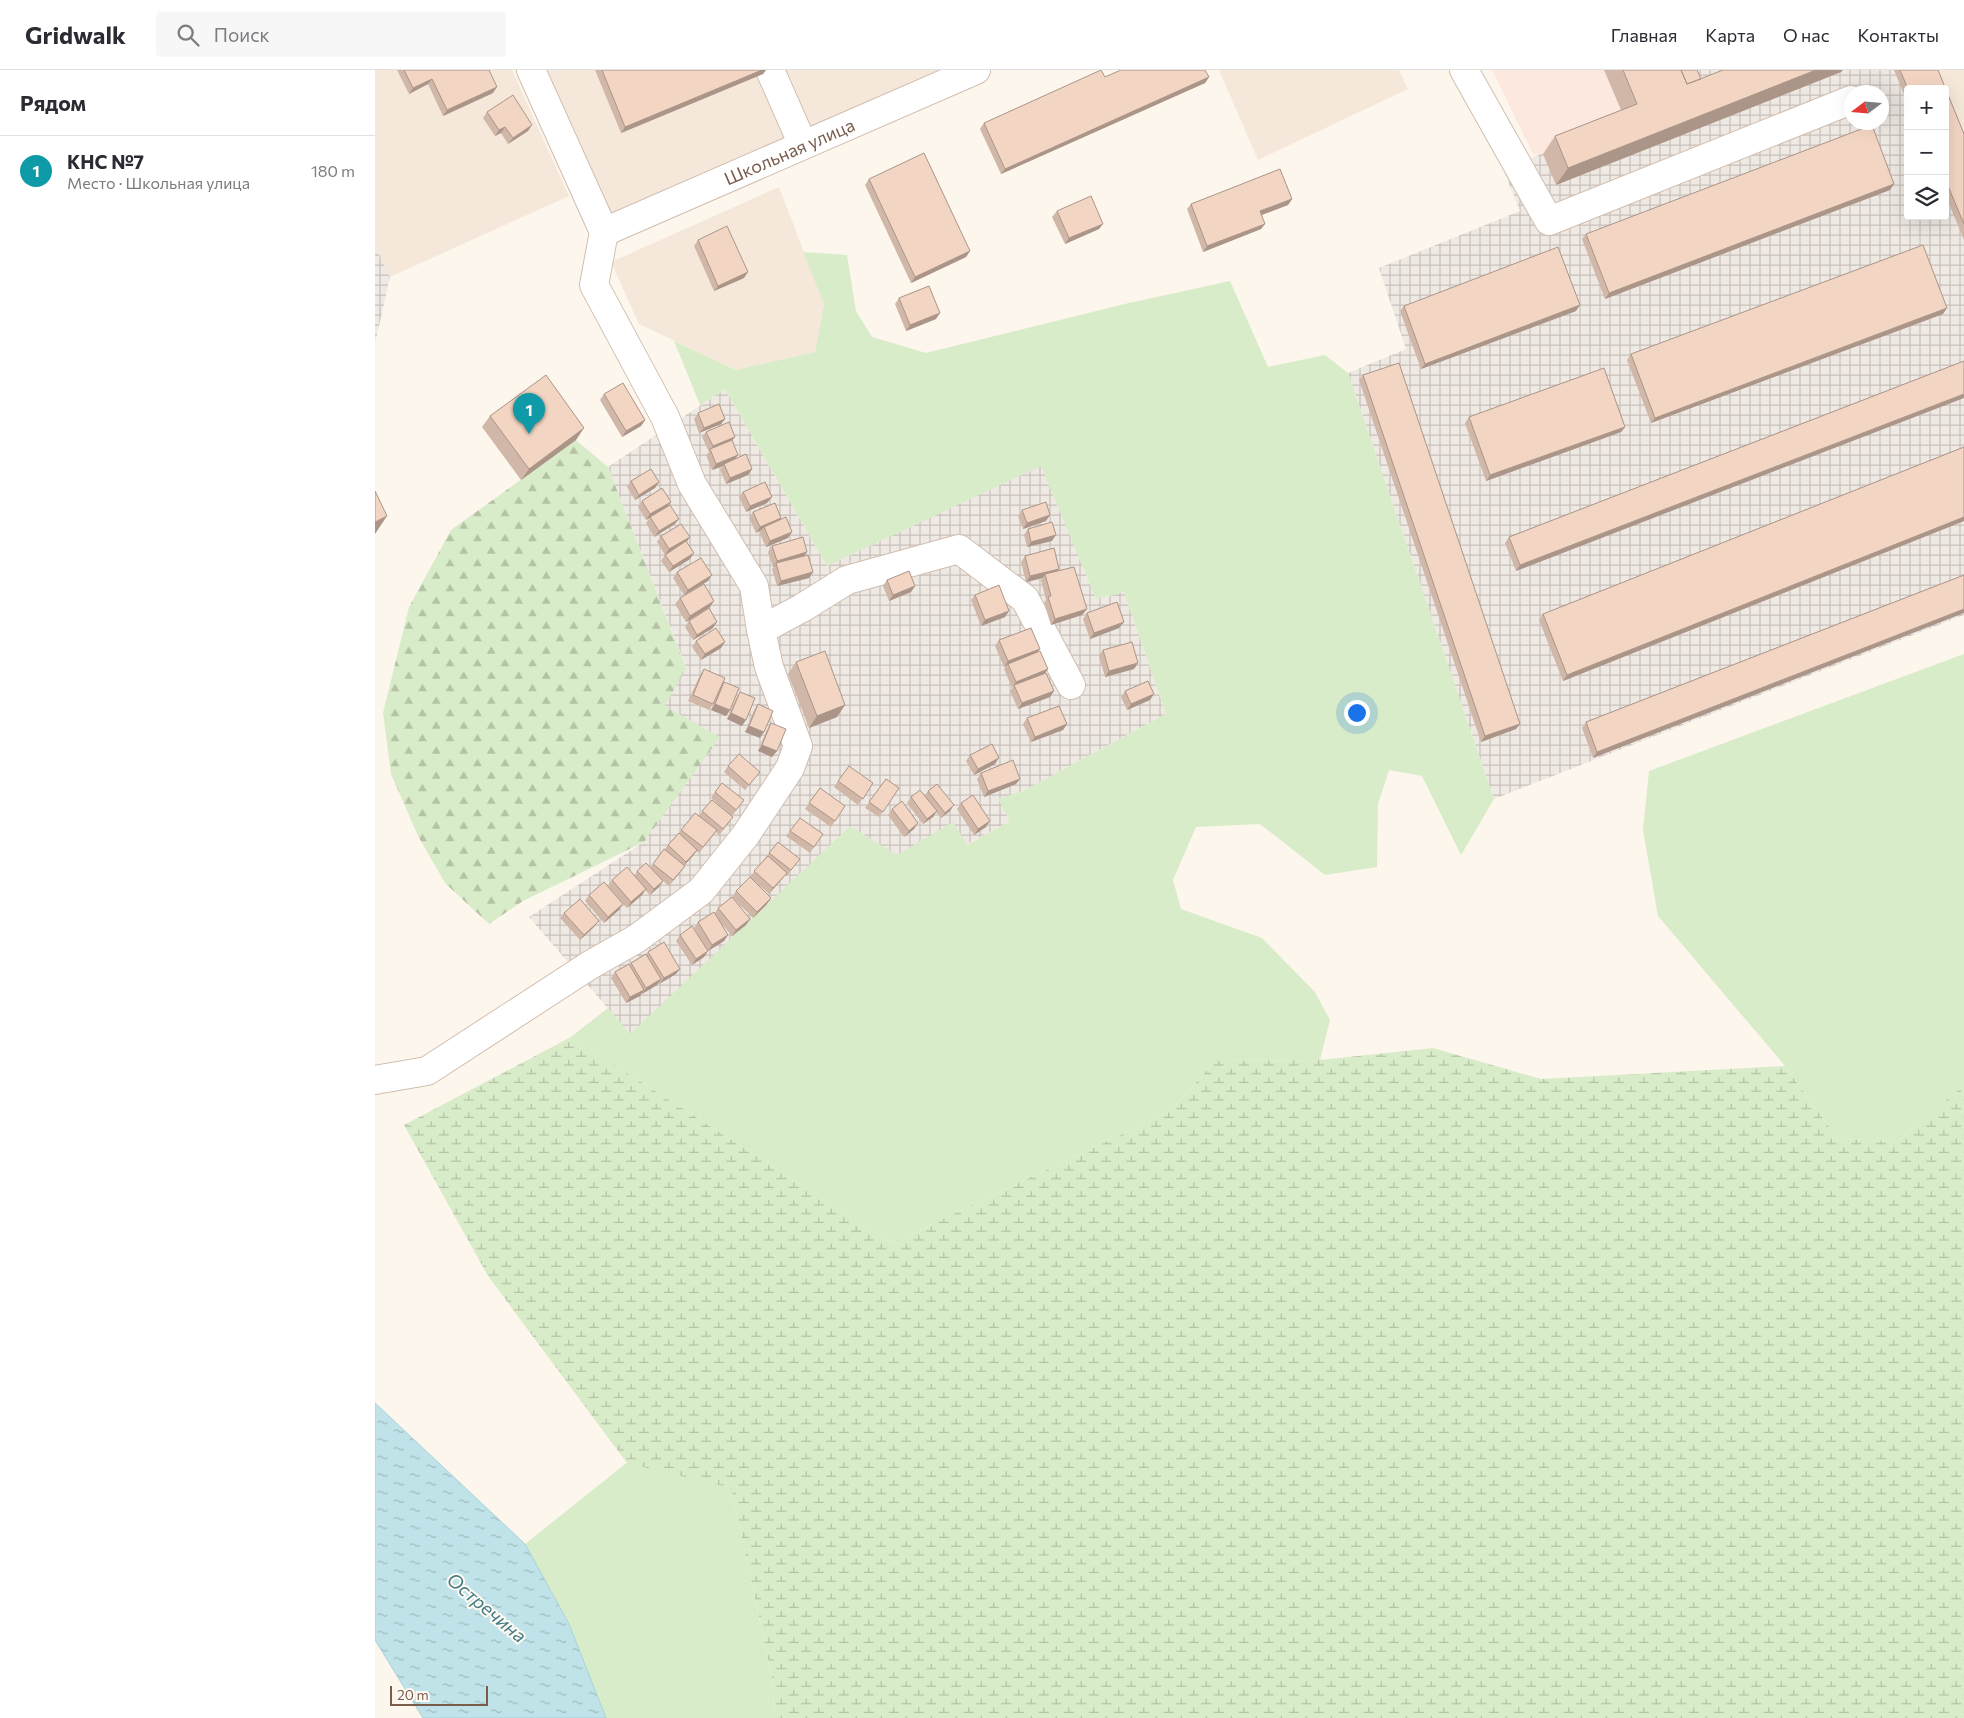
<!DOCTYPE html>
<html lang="ru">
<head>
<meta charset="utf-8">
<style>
  body { margin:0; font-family:Commissioner,sans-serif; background:#f7f7f7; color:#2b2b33 }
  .controls { position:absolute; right:15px; top:15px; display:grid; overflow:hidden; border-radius:5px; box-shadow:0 5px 20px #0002 }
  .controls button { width:45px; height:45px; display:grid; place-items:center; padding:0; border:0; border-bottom:1px solid #e1e1e2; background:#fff; color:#2b2b33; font:25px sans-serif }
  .compass { position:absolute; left:1469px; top:15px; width:45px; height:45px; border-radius:50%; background:#fff; box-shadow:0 5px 20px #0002; rotate:254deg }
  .scale { position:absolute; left:15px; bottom:12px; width:98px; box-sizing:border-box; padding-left:5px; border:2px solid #7a5c4d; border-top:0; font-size:14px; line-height:18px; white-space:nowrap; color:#7a5c4d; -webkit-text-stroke:4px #fffaf3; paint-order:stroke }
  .you { position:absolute; left:981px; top:642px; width:18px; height:18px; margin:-12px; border:4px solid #fff; border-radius:50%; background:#1a73e8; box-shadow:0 0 0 8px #1a73e833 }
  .badge { display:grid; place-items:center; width:32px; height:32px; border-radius:50%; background:#0b8043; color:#fff; font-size:16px; font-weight:700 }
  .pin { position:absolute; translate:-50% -41px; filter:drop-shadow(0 1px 2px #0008) }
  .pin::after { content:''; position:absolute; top:26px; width:18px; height:15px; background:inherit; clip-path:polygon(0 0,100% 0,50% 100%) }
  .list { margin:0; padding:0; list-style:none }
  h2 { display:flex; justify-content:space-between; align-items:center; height:65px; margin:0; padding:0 20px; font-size:21px }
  h2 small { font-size:16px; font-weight:400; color:#7c7c81 }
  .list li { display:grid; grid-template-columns:32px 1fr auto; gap:15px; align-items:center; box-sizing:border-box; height:70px; padding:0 20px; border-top:1px solid #e1e1e2 }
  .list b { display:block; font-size:19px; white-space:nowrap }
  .list p { margin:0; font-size:16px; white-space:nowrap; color:#7c7c81 }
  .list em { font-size:16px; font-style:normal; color:#7c7c81 }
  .icon { flex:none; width:28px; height:28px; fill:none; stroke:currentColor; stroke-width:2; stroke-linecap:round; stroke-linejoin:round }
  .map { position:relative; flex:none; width:1589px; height:1648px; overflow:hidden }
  header { display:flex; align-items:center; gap:30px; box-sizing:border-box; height:70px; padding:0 25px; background:#fff; border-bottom:1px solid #e1e1e2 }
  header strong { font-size:24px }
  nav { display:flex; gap:28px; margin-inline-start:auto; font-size:18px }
  .search { width:350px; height:45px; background:#f7f7f7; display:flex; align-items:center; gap:12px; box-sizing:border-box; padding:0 18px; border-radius:5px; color:#7c7c81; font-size:19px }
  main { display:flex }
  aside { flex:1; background:#fff }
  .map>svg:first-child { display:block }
  .residential { fill:#f5e8da }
  .commercial { fill:#fde8e0 }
  .industrial { fill:url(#industrial-grid); fill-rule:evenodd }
  .green { fill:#d8ecc9 }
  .forest { fill:url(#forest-firs) }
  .wetland { fill:url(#wetland-marsh) }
  .water { fill:url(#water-ripples); stroke:#a5d3da }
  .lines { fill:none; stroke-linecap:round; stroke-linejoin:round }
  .minor-casing { stroke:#d1beb0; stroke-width:30 }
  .minor { stroke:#fff; stroke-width:28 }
  .wall { fill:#d1b7a8 }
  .shaded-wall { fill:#aa9588 }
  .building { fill:#f3d5c3; stroke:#aa9588 }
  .labels { text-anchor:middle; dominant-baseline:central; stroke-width:4; stroke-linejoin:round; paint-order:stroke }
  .street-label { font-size:18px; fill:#7a5c4d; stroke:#fffaf3 }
  .water-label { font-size:19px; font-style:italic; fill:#437c86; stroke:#fffaf3 }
</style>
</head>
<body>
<header>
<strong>Gridwalk</strong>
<div class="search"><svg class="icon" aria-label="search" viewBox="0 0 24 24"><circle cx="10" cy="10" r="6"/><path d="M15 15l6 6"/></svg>Поиск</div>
<nav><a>Главная</a><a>Карта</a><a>О нас</a><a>Контакты</a></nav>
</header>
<main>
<aside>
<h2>Рядом<small></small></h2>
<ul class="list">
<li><span class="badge" style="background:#0f9aa8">1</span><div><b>КНС №7</b><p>Место · Школьная улица</p></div><em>180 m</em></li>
</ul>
</aside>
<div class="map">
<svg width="1589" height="1648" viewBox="0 0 1589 1648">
  <defs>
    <pattern id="industrial-grid" width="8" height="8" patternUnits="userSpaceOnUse" patternTransform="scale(1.25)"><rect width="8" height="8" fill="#efe9e4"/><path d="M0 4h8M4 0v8" fill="none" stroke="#c7c0bb"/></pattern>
    <pattern id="forest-firs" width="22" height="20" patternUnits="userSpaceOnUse" patternTransform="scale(1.25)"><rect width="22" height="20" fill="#d8ecc9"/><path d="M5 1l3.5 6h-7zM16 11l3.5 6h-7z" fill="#b4c2a5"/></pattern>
    <pattern id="wetland-marsh" width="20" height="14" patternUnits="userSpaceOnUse" patternTransform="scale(1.25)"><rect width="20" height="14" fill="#d8ecc9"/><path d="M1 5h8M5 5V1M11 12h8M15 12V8" fill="none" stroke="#b4c2a5"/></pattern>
    <pattern id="water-ripples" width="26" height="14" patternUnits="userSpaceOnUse" patternTransform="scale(1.25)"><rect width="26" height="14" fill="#bfe3e8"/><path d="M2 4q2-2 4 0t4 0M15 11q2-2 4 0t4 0" fill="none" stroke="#a0bbbe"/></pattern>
  </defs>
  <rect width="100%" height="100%" fill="#fdf6ec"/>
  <!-- residential -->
  <path class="residential" d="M0 0H137L194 126 15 207 0 176Z
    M171 0H574L237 149Z
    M844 0H1024L1033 19 883 90Z
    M1562 0H1589V65L1570 19Z
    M404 117 449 234 440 282 361 300 264 254 236 192Z"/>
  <!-- commercial -->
  <path class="commercial" d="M1117 0H1287L1300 31 1168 84H1158Z"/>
  <!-- industrial -->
  <path class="industrial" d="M1287 0H1558L1533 19V146H1570V29L1589 75V545L1119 729 973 303 1031 279 1004 198 1145 141 1128 99 1300 31ZM1476 22H1506V52H1476Z
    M0 176 15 207 0 274Z
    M350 319 452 496 666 395 721 529 749 522 791 644 648 721 624 729 635 751 591 775 578 753 396 860 255 964 154 847 269 772 289 636 311 597 233 397Z"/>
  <!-- green -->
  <path class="green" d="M428 182 472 185 481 241 497 267 551 283 754 233 855 211 893 297 950 285 973 303 1119 729 1086 785 1047 706 1014 700 1003 734 1002 797 950 805 885 754 821 757 798 810 806 839 887 868 940 922 955 950 945 990 840 991 796 1041 517 1173 196 967 233 938 255 964 475 756 522 785 578 752 592 775 635 751 623 729 648 721 791 644 749 522 721 529 666 396 452 496 350 319 325 335 299 271 361 300 440 282 449 234Z
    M1589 584V1015L1523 1071 1463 1069 1410 996 1283 846 1268 760 1274 701Z
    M254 1391 356 1418 397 1607 400 1648H231L194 1554 150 1474Z"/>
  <!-- forest -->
  <path class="forest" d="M201 370 233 397 311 598 290 636 345 667 269 772 148 831 114 854 70 813 43 766 16 704 8 643 34 537 76 460Z"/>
  <!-- wetland -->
  <path class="wetland" d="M196 967 517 1173 796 1041 840 991 945 990 1058 978 1166 1009 1410 996 1463 1069 1523 1071 1589 1015V1648H400L397 1607 356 1418 252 1393 113 1206 29 1055Z"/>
  <!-- water -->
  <path class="water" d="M0 1333 150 1474 194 1554 231 1648H48L0 1570Z"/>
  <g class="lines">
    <defs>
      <g id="minor">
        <path d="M156 0 229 162"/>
        <path d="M395 0 428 75"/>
        <path d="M1089 0 1174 151 1476 30"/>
        <path id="s1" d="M229 162 601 0"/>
        <path d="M386 560 427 538 472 510 584 479 650 529 696 615"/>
        <path d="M0 1010 52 1001 215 895 261 869 326 821 370 766 415 698 423 676 394 597 386 560 379 516 317 414 290 347 219 215 229 162"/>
      </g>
    </defs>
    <!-- minor casing -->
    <use href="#minor" class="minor-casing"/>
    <!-- minor -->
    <use href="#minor" class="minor"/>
  </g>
  <!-- wall -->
  <path class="wall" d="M22 0H114L118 23 68 46 53 14 34 24Z
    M220 0H391L388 4 246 63Z
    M1229 0H1322L1326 9 1348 0H1468L1466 2 1181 115 1168 84 1180 66 1246 40Z
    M1519 0H1563L1589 64V170L1570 124V19H1533V34Z
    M730 7H834L830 13 626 104 605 59 609 53Z
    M112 42 153 61 133 74 126 63 120 66 108 48Z
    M494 109 595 181 591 187 536 213 490 115Z
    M1515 120 1230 229 1207 169 1211 164Z
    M917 129 913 135 887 145 886 159 828 182 812 139 816 134Z
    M682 141 724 159 690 174 677 147Z
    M323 170 369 208 339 221 319 176Z
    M524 228 561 249 531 261 520 234Z
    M1029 236 1201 241 1046 299 1025 241Z
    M1568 244 1276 353 1252 290 1256 284Z
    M1589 291 1141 501 1130 473 1134 467Z
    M988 305 1145 654 1141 659 1106 672 984 310Z
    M229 324 270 350 266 356 247 367 225 330Z
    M323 343 350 349 346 354 324 363 319 349Z
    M115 346 201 370 146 410 107 357Z
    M1094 347 1250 357 1246 362 1111 411 1090 353Z
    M331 362 360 367 357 370 363 385 360 389 377 399 373 405 351 414 345 399 348 396 337 400 331 385 334 382 327 367Z
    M1589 377V451L1188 611 1164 550 1168 544Z
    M256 411 284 412 280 418 260 430 252 417Z
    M368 422 397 427 392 433 371 442 364 427Z
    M267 431 292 437 300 454 279 467 271 453 275 448 271 450 263 437Z
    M647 440 671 451 648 459 643 446Z
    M378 442 406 448 405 450 413 468 391 477 384 462 386 460 381 463 374 448Z
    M653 459 677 471 652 477 649 465Z
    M286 466 311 471 315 489 294 502 286 491 290 485 282 472Z
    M397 476 429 486 438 502 434 508 402 516 397 499 399 497H398L393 482Z
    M650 486 684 499 682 501 712 539 707 545 676 555 669 533 671 530 666 510 668 508 651 512 646 492Z
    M302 502 333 511 309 525 298 508Z
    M1589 505 1218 688 1207 658 1211 652Z
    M512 510 540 516 536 522 514 531 508 516Z
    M600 525 630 547 606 556 596 530Z
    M305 528 335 537 311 552 300 534Z
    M712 543 744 558 715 569 708 549Z
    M314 551 338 558 318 570 310 557Z
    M624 570 662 582 670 603 675 627 643 639 635 621 638 617 637 618 629 599 631 596 629 597 620 576Z
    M321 571 346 578 326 590 317 577Z
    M728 580 763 593 759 599 730 607 724 586Z
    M421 592 470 635 462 647 434 658 413 604Z
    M329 599 338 634 334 640 313 631 325 605Z
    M349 612 355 640 351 646 336 640 345 618Z
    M750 621 775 630 752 640 746 627Z
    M365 622 367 656 352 649 361 628Z
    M383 634 385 668 370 662 379 640Z
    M652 648 692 654 688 660 656 672 648 654Z
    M396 653 402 681 397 687 383 681 392 659Z
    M595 685 620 694 599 705 591 691Z
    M353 696 385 702 370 720 349 702Z
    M606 703 645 709 641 714 609 727 602 709Z
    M511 709 524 718 504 747 490 738Z
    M463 711 498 713 483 735 459 717Z
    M445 718 470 736 456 757 430 739Z
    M553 721 575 741 566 748 561 742 558 747 548 754 532 733 536 727 550 725Z
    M340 722 369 730 357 746 336 728Z
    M586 733 611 757 599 765 582 739Z
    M517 739 543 753 539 759 529 767 513 745Z
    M327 741 354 753 344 765 341 762 324 783 321 781 309 795 310 796 306 802 294 816 288 811 284 817 275 825 270 820 267 825 252 838 233 816 237 810 260 805 262 801 275 798 293 775 304 763 320 743 324 746Z
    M415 761 448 764 435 783 411 766Z
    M394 783 420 795 412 806 410 805 394 824 375 807Z
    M361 821 392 834 378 848 357 827Z
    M214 825 248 834 244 840 229 853 210 831Z
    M343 838 375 849 371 855 357 866 346 853 353 865 349 871 333 881 319 858 323 852 340 843Z
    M189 843 219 857 205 870 185 848Z
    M305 865 333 881 329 887 317 895 301 871Z
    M273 882 301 904 284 914V913L282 915 267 924 266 923 265 926 251 933 236 908 240 902 255 895 256 893 271 884Z"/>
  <!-- shaded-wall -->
  <path class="shaded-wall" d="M387 0H391L388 4 246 63 250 57Z
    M1441 0H1468L1466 2 1181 115 1193 98Z
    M834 7 830 13 626 104 630 99Z
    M57 9 53 14 34 24 38 18Z
    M122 17 118 23 68 46 72 40Z
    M157 55 153 61 133 74 138 68Z
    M130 57 126 63 120 66 124 60Z
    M1519 114 1515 120 1230 229 1234 223Z
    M917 129 913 135 881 147 885 141Z
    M728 154 724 159 690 174 694 168Z
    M890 154 886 159 828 182 832 176Z
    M595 181 591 187 536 213 540 207Z
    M373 202 369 208 339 221 343 216Z
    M1205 235 1201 241 1046 299 1050 294Z
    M1572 238 1568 244 1276 353 1280 348Z
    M565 243 561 249 531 261 535 255Z
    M1589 324V328L1141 501 1145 495Z
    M350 349 346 354 324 363 329 358Z
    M270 350 266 356 247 367 251 361Z
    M1250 357 1246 362 1111 411 1115 405Z
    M209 358 201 370 146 410 154 399Z
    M360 367 355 373 335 380 338 376Z
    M363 385 359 391 349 394 348 396 337 400 341 394Z
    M377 399 373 405 351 414 355 408Z
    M284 412 280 418 260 430 264 425Z
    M397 427 392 433 371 442 375 436Z
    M296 432 291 438 271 450 275 444Z
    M675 445 671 451 648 459 652 453Z
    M12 446 0 464V452Z
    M1589 447V451L1188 611 1192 605Z
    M406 448 402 453 389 457 386 460 381 463 385 457Z
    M304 449 300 454 279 467 284 461Z
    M417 462 413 468 391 477 395 471Z
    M681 465 677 471 652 477 656 472Z
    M315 467 311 473 290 485 294 479Z
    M432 482 428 488 401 493 399 497H398L402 491Z
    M319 483 315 489 294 502 298 496Z
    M684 499 680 505 670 504 668 508 651 512 655 506Z
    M438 502 434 508 402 516 406 511Z
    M337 505 333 511 309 525 313 520Z
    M540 516 536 522 514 531 518 525Z
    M339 531 335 537 311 552 315 546Z
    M712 539 707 545 676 555 680 549Z
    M1589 539V543L1218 688 1222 682Z
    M634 541 630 547 606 556 610 550Z
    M342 552 338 558 318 570 322 565Z
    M749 552 744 558 715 569 719 563Z
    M350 572 346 578 326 590 330 584Z
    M665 579 660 585 633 594 631 596 629 597 633 591Z
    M763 593 759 599 730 607 734 601Z
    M673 599 669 605 639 615 637 618 641 612Z
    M679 621 675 627 643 639 647 633Z
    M779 624 775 630 752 640 756 634Z
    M340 634 355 640 351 646 336 640Z
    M470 635 462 647 434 658 442 646Z
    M356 643 371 650 367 656 352 649Z
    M692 654 688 660 656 672 660 667Z
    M1145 654 1141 659 1106 672 1110 666Z
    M374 656 389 662 385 668 370 662Z
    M387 675 402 681 397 687 383 681Z
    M624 688 620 694 599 705 603 699Z
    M645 709 641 714 609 727 613 721Z
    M579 735 575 741 566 748 570 743Z
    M562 741 558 747 548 754 552 749Z
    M615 751 611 757 599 765 603 759Z
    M543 753 539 759 529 767 534 761Z
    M322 780 318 786 307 798 311 792Z
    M412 803 407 809 394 824 398 818Z
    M288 811 284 817 275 825 279 819Z
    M271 819 267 825 252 838 256 832Z
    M396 828 392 834 378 848 382 842Z
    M248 834 244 840 229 853 233 847Z
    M375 849 371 855 357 866 361 860Z
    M224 851 219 857 205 870 209 865Z
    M353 865 349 871 333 881 337 875Z
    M333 881 329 887 317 895 321 889Z
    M305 899 301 904 284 914 289 908Z
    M286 909 282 915 267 924 271 918Z
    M269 920 265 926 251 933 255 927Z"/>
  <!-- building -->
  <path class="building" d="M29 0H114L122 17 72 40 57 9 38 18Z
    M227 0H387L250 57Z
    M726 0 730 7 746 0H830L834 7 630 99 609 53Z
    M1248 0H1306L1312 14 1348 0H1441L1193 98 1180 66 1262 34Z
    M1306 0H1322L1326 9 1312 14Z
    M1525 0H1563L1589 64V154L1570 109V19H1533Z
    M138 25 157 55 138 68 130 57 124 60 112 42Z
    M1497 55 1519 114 1234 223 1211 164Z
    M549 83 595 181 540 207 494 109Z
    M905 99 917 129 885 141 890 154 832 176 816 134Z
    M716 126 728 154 694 168 682 141Z
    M352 156 373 202 343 216 323 170Z
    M1548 175 1572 238 1280 348 1256 284Z
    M1183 177 1205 235 1050 294 1029 236Z
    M554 216 565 243 535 255 524 228Z
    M1589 291V324L1145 495 1134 467Z
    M1024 293 1145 654 1110 666 988 305Z
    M1229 298 1250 357 1115 405 1094 347Z
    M171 305 209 358 154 399 115 346Z
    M248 313 270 350 251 361 229 324Z
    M344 334 350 349 329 358 323 343Z
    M354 352 360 367 338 376 331 362Z
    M357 370 363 385 341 394 335 379Z
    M1589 377V447L1192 605 1168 544Z
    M371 384 377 399 355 408 349 394Z
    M276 399 284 412 264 425 256 411Z
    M390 412 397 427 375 436 368 422Z
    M287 418 296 432 275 444 267 431Z
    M0 421 12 446 0 452Z
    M671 432 675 445 652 453 647 440Z
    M400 433 406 448 385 457 378 442Z
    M295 435 304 449 284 461 275 447Z
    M411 447 417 462 395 471 389 457Z
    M677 452 681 465 656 472 653 459Z
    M306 454 315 467 294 479 286 466Z
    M428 467 432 482 402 491 397 476Z
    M311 471 319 483 298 496 290 485Z
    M679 478 684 499 655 506 650 486Z
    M433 485 438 502 406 511 401 493Z
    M326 488 337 505 313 520 302 502Z
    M699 497 712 539 680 549 673 527 676 526 670 504Z
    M534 501 540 516 518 525 512 510Z
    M1589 505V539L1222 682 1211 652Z
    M329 514 339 531 315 546 305 528Z
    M624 515 634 541 610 550 600 525Z
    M742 532 749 552 719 563 712 543Z
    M334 538 342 552 322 565 314 551Z
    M341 558 350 572 330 584 321 571Z
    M656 558 665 579 633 591 624 570Z
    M757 572 763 593 734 601 728 580Z
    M450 581 470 635 442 646 421 592Z
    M665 581 673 599 641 612 633 594Z
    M329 599 350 608 338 634 318 625Z
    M671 603 679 621 647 633 639 615Z
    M773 611 779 624 756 634 750 621Z
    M349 612 364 618 355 640 340 634Z
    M365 622 380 628 371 650 356 643Z
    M383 634 398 641 389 662 374 656Z
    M684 636 692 654 660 667 652 648Z
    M396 653 411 659 402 681 387 675Z
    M617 674 624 688 603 699 595 685Z
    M364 684 385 702 374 715 353 696Z
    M638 690 645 709 613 721 606 703Z
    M474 696 498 713 488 729 463 711Z
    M511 709 524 718 508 742 494 732Z
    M347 713 369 730 361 740 340 722Z
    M562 714 579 735 570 743 553 721Z
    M445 718 470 736 460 751 434 733Z
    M545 720 562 741 552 749 536 727Z
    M598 725 615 751 603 759 586 733Z
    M337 730 358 747 348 759 327 741Z
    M527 731 543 753 534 761 517 739Z
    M320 743 342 760 328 777 306 760Z
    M425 748 448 764 439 777 415 761Z
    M304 763 322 780 311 792 293 775Z
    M403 772 425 789 416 800 394 783Z
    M289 779 310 796 298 810 278 794Z
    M393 786 412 803 398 818 379 801Z
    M271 793 288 811 279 819 262 801Z
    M252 797 271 819 256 832 237 810Z
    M375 807 396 828 382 842 361 821Z
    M229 812 248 834 233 847 214 825Z
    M357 827 375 849 361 860 343 838Z
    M205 829 224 851 209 865 189 843Z
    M339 842 353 865 337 875 323 852Z
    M317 856 333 881 321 889 305 865Z
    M289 872 305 899 289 908 273 882Z
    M271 884 286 909 271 918 256 893Z
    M254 894 269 920 255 927 240 902Z"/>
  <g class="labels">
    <!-- street labels -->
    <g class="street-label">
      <text stroke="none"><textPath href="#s1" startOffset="202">Школьная улица</textPath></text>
    </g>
    <!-- water labels -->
    <g class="water-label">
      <text transform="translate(112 1537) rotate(40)">Остречина</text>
    </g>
  </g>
</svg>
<div class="controls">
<button>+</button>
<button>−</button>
<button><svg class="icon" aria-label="layers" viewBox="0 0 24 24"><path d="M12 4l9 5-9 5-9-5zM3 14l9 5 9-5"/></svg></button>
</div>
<svg class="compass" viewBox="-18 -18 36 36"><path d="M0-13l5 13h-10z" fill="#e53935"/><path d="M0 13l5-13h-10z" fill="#7c7c81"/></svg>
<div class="scale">20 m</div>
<div class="you"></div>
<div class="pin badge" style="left:154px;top:364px;background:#0f9aa8">1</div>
</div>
</main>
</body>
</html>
